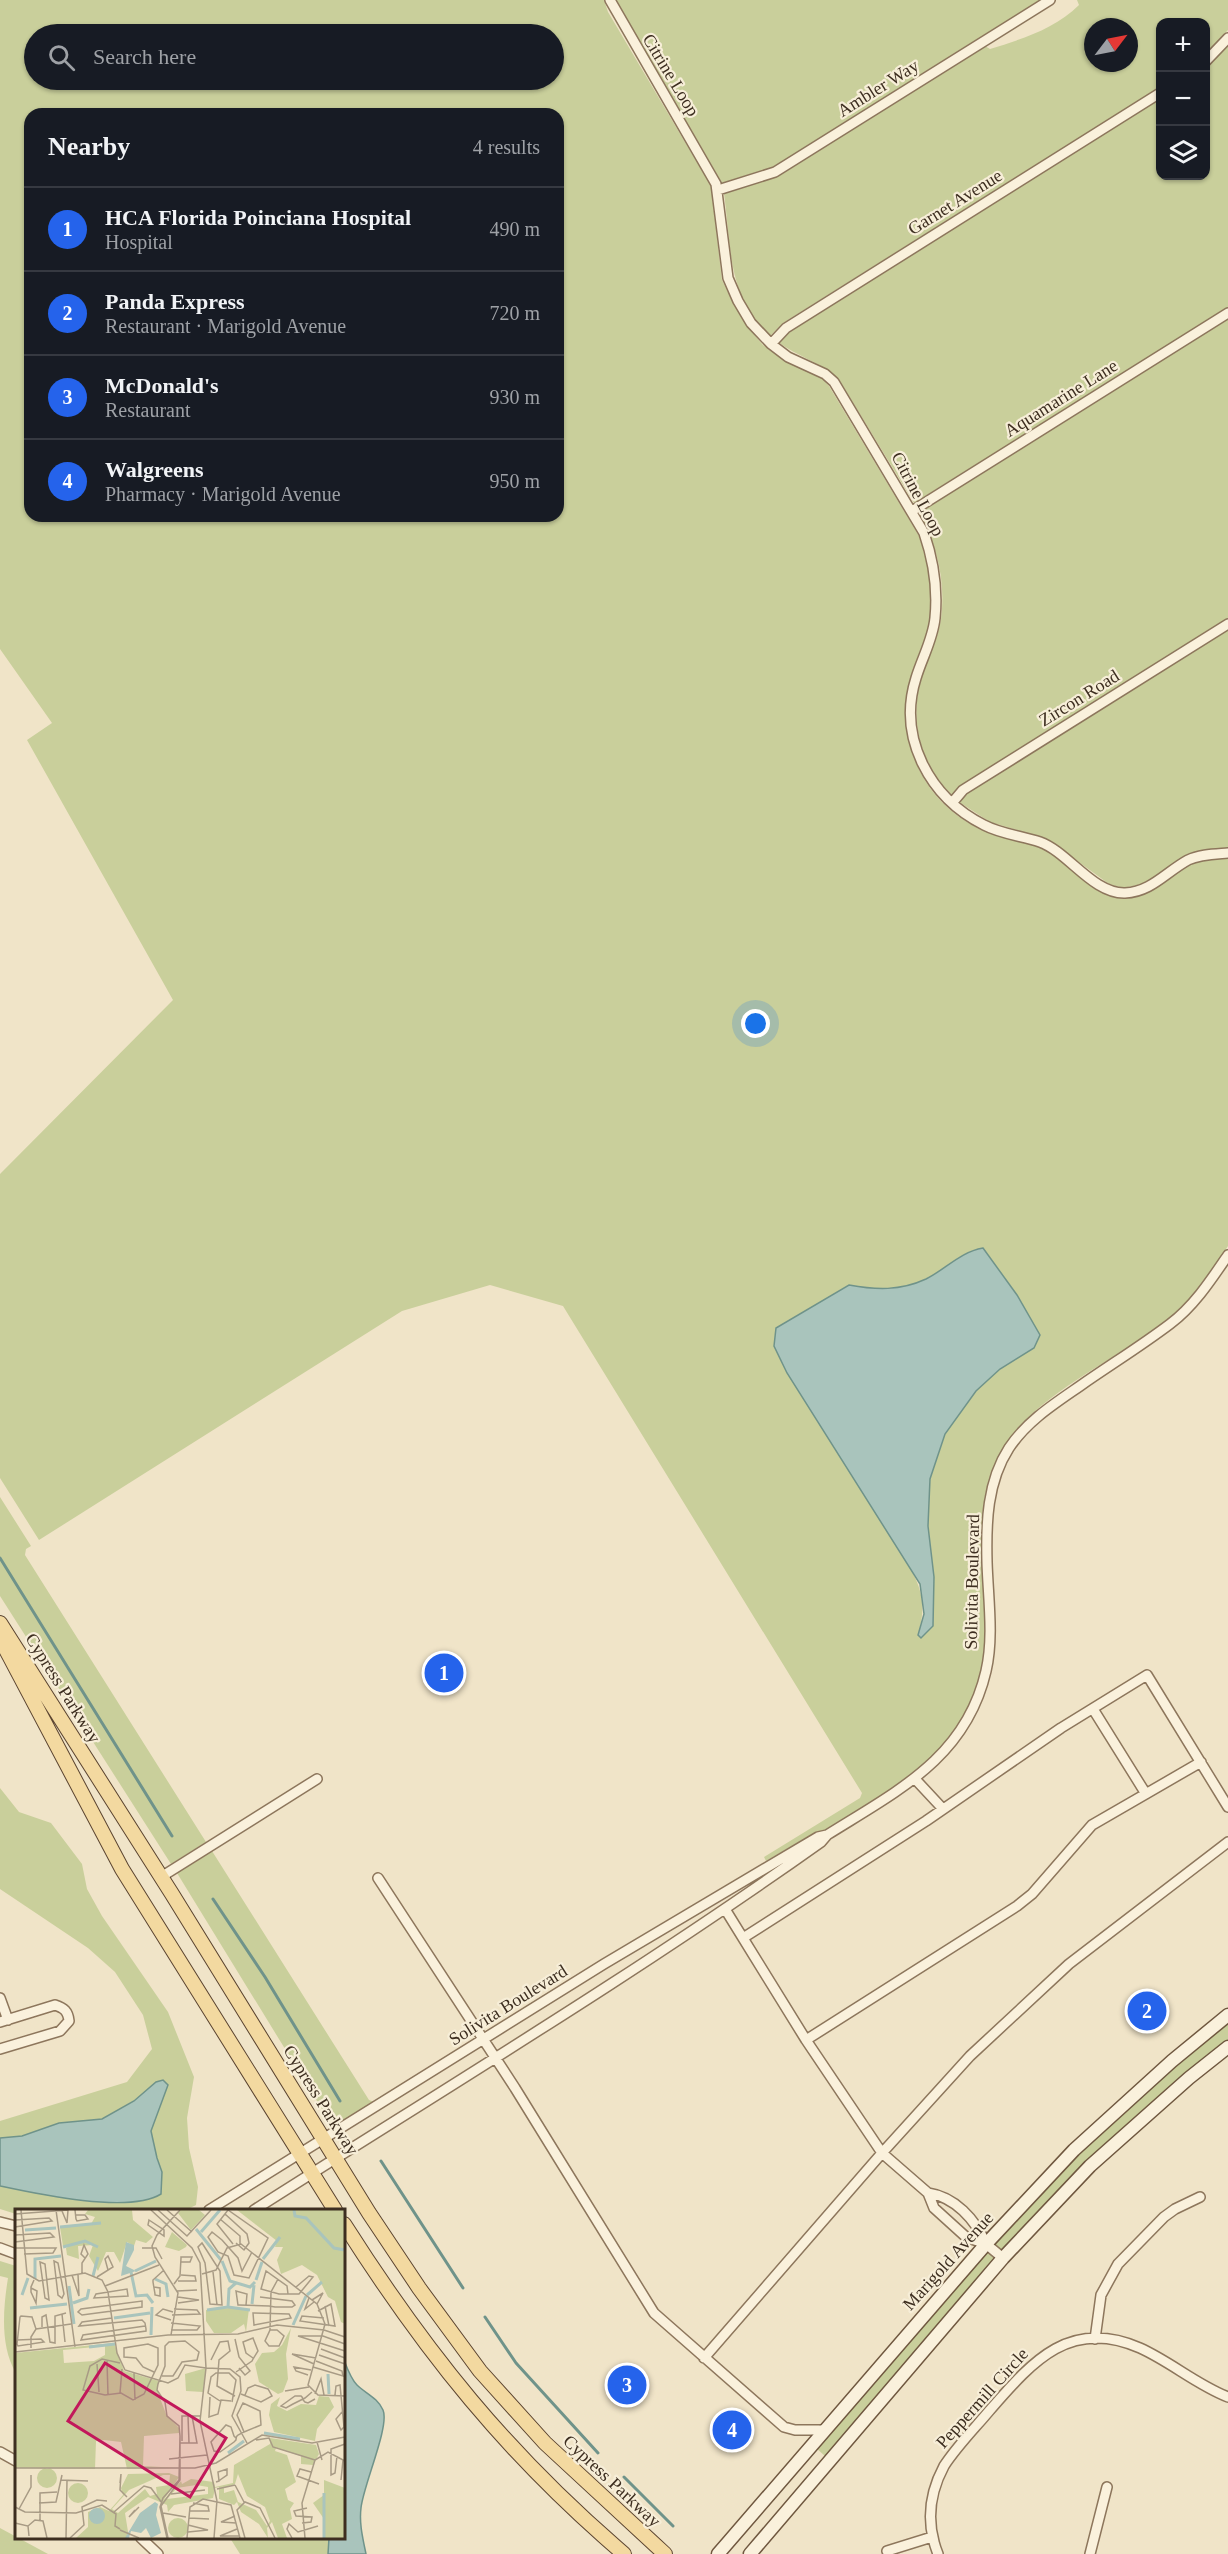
<!DOCTYPE html>
<html lang="en">
<head>
<meta charset="utf-8">
<style>
  body { margin:0; font-family:"Times New Roman",serif; background:#20242c; color:#f1f3f6 }
  .controls { position:absolute; right:18px; top:18px; display:grid; overflow:hidden; border-radius:12px; box-shadow:0 2px 4px #0004 }
  .controls button { width:54px; height:54px; display:grid; place-items:center; padding:0; border:0; border-bottom:2px solid #363941; background:#171b24; color:#f1f3f6; font:30px sans-serif }
  .compass { position:absolute; left:1084px; top:18px; width:54px; height:54px; border-radius:50%; background:#171b24; box-shadow:0 2px 4px #0004; rotate:58deg }
  .you { position:absolute; left:756px; top:1024px; width:21px; height:21px; margin:-15px; border:4px solid #fff; border-radius:50%; background:#1a73e8; box-shadow:0 0 0 9px #1a73e833 }
  .badge { display:grid; place-items:center; width:39px; height:39px; border-radius:50%; background:#2563eb; color:#fff; font-size:20px; font-weight:700 }
  .pin { position:absolute; translate:-50% -50%; border:3px solid #fff; box-shadow:0 2px 6px #0006 }
  .list { margin:0; padding:0; list-style:none }
  h2 { display:flex; justify-content:space-between; align-items:center; height:78px; margin:0; padding:0 24px; font-size:26px }
  h2 small { font-size:20px; font-weight:400; color:#9ea1a6 }
  .list li { display:grid; grid-template-columns:39px 1fr auto; gap:18px; align-items:center; box-sizing:border-box; height:84px; padding:0 24px; border-top:2px solid #363941 }
  .list b { display:block; font-size:22px; white-space:nowrap }
  .list p { margin:0; font-size:20px; white-space:nowrap; color:#9ea1a6 }
  .list em { font-size:20px; font-style:normal; color:#9ea1a6 }
  .icon { flex:none; width:33px; height:33px; fill:none; stroke:currentColor; stroke-width:2; stroke-linecap:round; stroke-linejoin:round }
  .map { position:relative; flex:none; width:1228px; height:2554px; overflow:hidden }
  .search { position:absolute; background:#171b24; box-shadow:0 2px 4px #0004; left:24px; top:24px; width:540px; height:66px; display:flex; align-items:center; gap:15px; box-sizing:border-box; padding:0 21px; border-radius:33px; color:#9ea1a6; font-size:22px }
  .panel { position:absolute; background:#171b24; box-shadow:0 2px 4px #0004; left:24px; top:108px; width:540px; height:414px; border-radius:18px }
  .map>svg:first-child { display:block }
  .green { fill:#c9cf9b; fill-rule:evenodd }
  .water { fill:#a9c4bc; stroke:#6f938a; stroke-width:1.5 }
  .lines { fill:none; stroke-linecap:round; stroke-linejoin:round }
  .stream { stroke:#6f938a; stroke-width:3 }
  .minor-casing { stroke:#8d765c; stroke-width:12 }
  .secondary-casing { stroke:#6f573f; stroke-width:15 }
  .primary-casing { stroke:#5b4430; stroke-width:16 }
  .minor { stroke:#faf1dc; stroke-width:9 }
  .secondary { stroke:#faf1dc; stroke-width:12 }
  .primary { stroke:#f3d9a0; stroke-width:14 }
  .labels { text-anchor:middle; dominant-baseline:central; stroke-width:4.5; stroke-linejoin:round; paint-order:stroke }
  .street-label { font-size:18px; fill:#3d2e20; stroke:#f7eed8 }
  .inset-river { fill:none; stroke:#a9c4bc; stroke-width:3 }
  .inset-road { fill:none; stroke:#a89b85; stroke-width:1.5 }
  .view { fill:#c2185b; fill-opacity:0.15; stroke:#c2185b; stroke-width:3 }
  .inset-edge { fill:none; stroke:#3d2e20; stroke-width:3 }
</style>
</head>
<body>
<div class="map">
<svg width="1228" height="2554" viewBox="0 0 1228 2554">
  <rect width="100%" height="100%" fill="#f0e4c8"/>
  <!-- green -->
  <path class="green" d="M0 0H604L608 12 711 186 722 280 733 303 747 326 763 345 785 361 822 378 829 386 919 536C928 563 934 591 930 621 926 642 914 660 910 681 897 736 918 792 967 822 990 836 1016 837 1040 847 1068 860 1088 894 1120 898 1151 901 1167 875 1192 864 1203 859 1216 859 1228 858V1246C1210 1272 1193 1299 1168 1319 1118 1360 1038 1392 1004 1447 982 1481 980 1521 982 1560 983 1596 988 1634 981 1669 965 1753 891 1788 826 1830L816 1832 766 1861 764 1857 860 1798 862 1793 563 1306 490 1285 402 1311 39 1540 0 1478V1174L173 1000 27 740 52 723 0 649ZM34 34H554V80H34ZM30 114H558V516H30ZM983 1248 1017 1295 1040 1335 1034 1348 1000 1369 976 1391 945 1434 930 1479 928 1526 934 1577 933 1626 918 1635C929 1597 918 1581 899 1549L848 1285C875 1290 900 1291 926 1279 946 1269 960 1252 983 1248Z
    M616 0H1040L773 167 722 183Z
    M1077 0H1228V30L1206 53V22H1160V87L783 323 770 336C727 297 731 245 724 193L777 176 985 46 990 49C1022 39 1055 29 1079 5ZM1093 27H1129V63H1093Z
    M1228 45V308L914 503 838 378C821 363 797 356 778 342L789 332 1160 99V176H1206V68Z
    M1228 319V618L960 786 952 795C921 765 909 722 921 680 926 659 938 641 941 619 946 580 937 546 919 512Z
    M1228 630V848L1203 850 1186 856 1147 883 1123 888 1109 884 1047 839 990 822 959 802 966 794Z
    M0 1497 31 1546 26 1549 25 1555 206 1842 171 1864 0 1596Z
    M0 1788 19 1812 51 1823 82 1864 87 1889 102 1916 168 2012 194 2077 187 2118 189 2148 198 2187 196 2205 186 2210H16V2214L0 2209V2121L127 2082 152 2049 143 2015 115 1972 88 1948 0 1889Z
    M212 1851 369 2100 374 2102 333 2127 177 1873Z
    M1228 2022V2040L1189 2071 1003 2251 994 2243 1078 2154 1176 2065Z
    M986 2251 995 2259 826 2457 816 2448 829 2436 830 2432Z
    M0 2261 16 2266V2373C0 2347 3 2309 8 2278L0 2276Z
    M0 2528 48 2554H0Z
    M230 2538H329L328 2554H240Z"/>
  <!-- water -->
  <path class="water" d="M983 1248 1017 1295 1040 1335 1034 1348 1000 1369 976 1391 945 1434 930 1479 928 1526 934 1577 933 1626 921 1638 918 1635 924 1614 920 1584 787 1373 774 1346 776 1328 849 1285C876 1290 900 1291 926 1279 946 1269 960 1252 983 1248Z
    M163 2080 168 2085 151 2131 157 2158 162 2172 161 2194C129 2214 37 2194 0 2186V2138L22 2136 59 2123 102 2119 134 2101 156 2082Z
    M344 2360C347 2368 351 2379 357 2385 365 2393 378 2398 383 2410 390 2426 363 2486 361 2508 359 2524 363 2539 366 2554H328L329 2538H344Z"/>
  <g class="lines">
    <!-- stream -->
    <path class="stream" d="M0 1558 172 1836
      M213 1899 265 1977 340 2101
      M381 2161 463 2288
      M485 2317 516 2363 598 2453
      M624 2477 673 2526"/>
    <defs>
      <path id="minor" d="M610 0 716 184 728 278 738 301 751 323 771 344 788 357 825 374 834 382 924 533C934 562 938 588 935 618 933 639 922 658 916 678 897 738 930 798 984 825 1001 834 1022 836 1040 842 1068 852 1093 894 1125 893 1151 892 1166 872 1188 860 1200 854 1215 854 1228 853
        M1206 61 1228 38
        M718 190 775 172 1050 0
        M771 344 786 328 1160 93
        M912 511 1228 313
        M952 803 963 790 1228 624
        M1093 1709 1146 1794
        M915 1779 943 1809
        M827 1835C897 1791 966 1758 986 1671 994 1637 988 1597 987 1562 986 1523 987 1482 1009 1448 1027 1421 1054 1404 1080 1386 1110 1365 1141 1346 1170 1324 1194 1306 1211 1280 1228 1255
        M161 1877 317 1779
        M378 1878 515 2088 654 2313 784 2427 795 2430H824
        M725 1909 806 2040 882 2153 970 2056 1069 1964 1228 1842
        M743 1938 926 1821 1061 1728 1147 1675 1228 1807
        M0 1998 8 2020
        M0 2022 55 2005C64 2008 68 2011 69 2021L60 2031 0 2049
        M806 2040 1017 1906 1032 1894 1092 1825 1201 1762
        M928 2193C955 2197 975 2219 986 2244
        M209 2210 604 1964 818 1837 827 1835 821 1842C637 1973 444 2089 254 2210
        M0 2222 16 2226
        M0 2248 16 2254
        M1095 2339 1101 2295 1118 2264 1164 2217 1175 2209 1200 2197
        M704 2358 882 2153 928 2193 934 2208 966 2237 986 2244 1003 2258
        M0 2452 16 2461
        M141 2538 158 2554
        M887 2551 932 2537
        M938 2554C926 2524 929 2494 944 2466 957 2446 975 2428 990 2410 1032 2362 1070 2317 1140 2348 1171 2362 1197 2385 1228 2397
        M1090 2554 1107 2487"/>
      <path id="secondary" d="M718 2554 986 2244 1074 2150 1172 2061 1228 2015
        M750 2554 1003 2258 1090 2166 1189 2078 1228 2047"/>
      <path id="primary" d="M0 1623 172 1894 369 2213 419 2288 480 2371 545 2443 665 2554
        M2 1642 122 1869 335 2210
        M344 2224C426 2353 507 2454 624 2554"/>
    </defs>
    <!-- minor casing -->
    <use href="#minor" class="minor-casing"/>
    <!-- secondary casing -->
    <use href="#secondary" class="secondary-casing"/>
    <!-- primary casing -->
    <use href="#primary" class="primary-casing"/>
    <!-- minor -->
    <use href="#minor" class="minor"/>
    <!-- secondary -->
    <use href="#secondary" class="secondary"/>
    <!-- primary -->
    <use href="#primary" class="primary"/>
  </g>
  <g class="labels">
    <!-- street labels -->
    <g class="street-label">
      <text transform="translate(671 75) rotate(59)">Citrine Loop</text>
      <text transform="translate(878 88) rotate(-32)">Ambler Way</text>
      <text transform="translate(955 202) rotate(-32)">Garnet Avenue</text>
      <text transform="translate(1061 398) rotate(-32)">Aquamarine Lane</text>
      <text transform="translate(918 494) rotate(62)">Citrine Loop</text>
      <text transform="translate(1079 698) rotate(-32)">Zircon Road</text>
      <text transform="translate(972 1582) rotate(-89)">Solivita Boulevard</text>
      <text transform="translate(63 1688) rotate(58)">Cypress Parkway</text>
      <text transform="translate(508 2005) rotate(-32)">Solivita Boulevard</text>
      <text transform="translate(321 2100) rotate(58)">Cypress Parkway</text>
      <text transform="translate(948 2261) rotate(-48)">Marigold Avenue</text>
      <text transform="translate(982 2398) rotate(-48)">Peppermill Circle</text>
      <text transform="translate(612 2481) rotate(43)">Cypress Parkway</text>
    </g>
  </g>
  <!-- overview -->
  <g transform="translate(15 2209)">
    <rect width="330" height="330" fill="#f0e4c8"/>
    <path d="M73 1H117L118 11 138 28 131 34 121 31 119 37 112 33 105 54 99 43H91L83 62 74 47 78 36 63 37 64 50 52 46 51 39 58 35 48 37 45 18 76 15 80 8 70 5ZM165 1H184L190 6 176 21 163 4ZM222 1H330V115L326 113 320 92 313 88 302 66 287 56 266 65 262 51 268 38H260L262 32ZM157 23 172 36 171 38 164 42 150 38ZM214 99 234 100 231 123 229 115 216 124H199L191 112V101ZM276 119 271 145 273 170 268 183 263 185 244 173 240 155 247 144 259 143 267 136ZM99 134 109 162 144 172 142 181 151 205 164 219V224L129 227 128 257 164 259 112 260 106 233 89 231 81 232 80 260 0 259V144ZM90 137V146L79 152 49 154 48 141ZM191 159 188 183 171 182 170 165ZM304 187 314 188 319 198 302 220 300 232 259 223 254 206 256 195 265 188 262 197 272 202 286 195 301 196ZM255 229 301 236 304 245 298 256 286 255V247L261 239 260 242 272 246 281 273 270 280 273 291 279 294 275 300 277 310 267 315 272 329H263L257 313 252 319 253 329 244 315 226 303 222 293 219 296 204 290V278L200 279 198 289 159 296 153 303 152 296 133 288 110 304 114 329H61L73 318V303L85 298 94 302 108 286 106 279 113 265 154 264 164 268 148 292 166 272 167 275 176 270 199 273 200 278 218 274 219 256 255 235ZM223 265 232 287 250 298 255 312 252 317 241 301 223 293 219 281 209 284V279L220 275ZM148 266H155L154 276 141 278 142 285 135 287 130 280 103 304 97 300 114 281ZM181 276 193 278V285L152 290 162 279ZM22 269a10 10 0 1 1 20 0a10 10 0 1 1-20 0ZM309 271 330 279V329H309V310L298 294 309 286ZM53 284a10 10 0 1 1 20 0a10 10 0 1 1-20 0ZM153 319a10 10 0 1 1 20 0a10 10 0 1 1-20 0Z" fill="#c9cf9b" fill-rule="evenodd"/>
    <path d="M111 33 119 36V41L111 57 121 62 106 67ZM140 293 143 295 141 306 146 324 136 329 131 319 126 324 116 322 114 329H110L125 304ZM74 307a8 8 0 1 1 16 0a8 8 0 1 1-16 0Z" fill="#a9c4bc"/>
    <path class="inset-river" d="M279 1 280 7 291 9 319 39 330 41M45 18 86 14M181 20 206 51M10 21 41 19M186 23 205 1M48 38 70 32 83 38M248 50 265 28M207 52 215 72 235 78 240 73M120 62 141 52M116 63 121 87 132 86 138 94M78 67 83 48M20 70V50L46 47M140 70 151 75 153 88M241 71 247 53M54 77 59 115M7 86 13 69M292 86 307 73M58 94 72 89 74 80M237 95 239 76M213 98 235 101M15 99 52 95M192 101 213 98 214 80 221 74M99 109 135 104M278 116 291 87M136 126 137 98M74 138 100 135M313 165 314 185M249 224 285 230M213 244 229 232M309 284V329"/>
    <path class="inset-road" d="M6 1 12 65 24 72 70 64 87 71 93 83 102 144 110 161 153 174 163 169 170 156 191 159M41 1 60 138M60 1 61 10 62 12 73 10 70 6H61M136 1 177 39 185 54 191 159 185 212 202 292M143 1 172 27 196 1M152 1 177 23M47 2 52 14 53 1M0 5 53 1M210 5 232 25 234 34 229 41 221 34M205 10 225 27V35M0 11 34 9 37 12 0 18M134 11 149 21V27L133 16ZM0 26 35 24 39 28 0 33M187 34 205 62 207 96 195 95 190 54 183 38ZM218 35 202 15 213 1 253 29 234 69 219 66 213 47 203 43 193 28 197 23 207 31 223 49 227 62 237 43M0 39H41L38 44 9 45M127 39H141L147 50M39 52 43 54 49 85 47 89 43 86ZM25 53 30 55 34 91 30 89ZM198 63 202 96M67 64V54L73 45 69 36 66 45 70 49M187 65 201 61 212 39 226 35 302 95 310 115 293 176 303 186 330 187M57 66 64 87 63 65M82 68 98 58 93 47 90 50 93 61M163 72H181L180 67 166 66M159 75 165 67 166 49V48H177L175 53H166M90 77 144 56M139 78 145 79V87L140 86V85L138 73V71L149 61M16 79 22 82 21 94 16 83V78L19 71M112 80 113 87 79 89 81 85ZM162 82 182 81M273 85 272 77 251 62 246 80 264 85H284L298 68 294 67 281 78M294 89 290 100 299 93M297 91 308 84 302 95M127 92V98L67 106 63 103 66 100ZM163 94 184 91 163 88M231 96 232 85 221 82 223 96H224L254 97 260 98H277L280 96 277 92 245 88M310 97 314 117M303 102 316 95 320 117 285 112 287 107 309 109M238 104 274 105 276 109 239 116ZM47 105 50 133M157 106 185 105 182 101 159 100M97 109 67 113 64 117 127 111 130 114 131 120V122L66 131 68 126 130 117M156 111 141 106 148 100 158 103M156 114 185 117 182 121H156M27 118V108L31 106 35 133 40 134V107L51 104M255 121H262L269 127 264 137H254L250 132 255 121 256 83 263 70M156 126 163 84 140 48 137 37 142 26 165 1M220 130 224 148 235 162 230 166 224 159M2 131 26 130 29 133 3 137 2 135 5 108 6 107 17 108 21 120M330 135 308 127H283L330 142M16 139V128L21 120 56 115M306 140 330 149M0 143 153 126 223 125 262 116 309 121 330 128M304 146 330 155M196 151 205 133 213 132 215 142 204 151 202 177 220 187M92 152 93 186M105 154 87 150 75 157 68 181 90 186 106 184 118 191 129 185 143 156V139L133 135 109 139V148L121 149 128 158 139 163M82 155 84 183M299 155 277 145 301 149M298 158 328 167 327 162 301 152M191 159 215 160 225 168 226 182 217 207 232 234M221 163 237 152 238 150 243 142 238 129 228 133 231 144 238 149M119 164 120 191M293 166 281 162 279 158 296 161M147 167H158L167 153 182 151 184 143 170 132 154 133 150 137V157L143 175 142 181 150 193 152 207 164 217 165 227M270 182 294 178M297 183 290 189 278 195 271 199 266 197 280 187H286L287 188 289 192 290 193 293 194 300 190M105 184 107 160M226 185 246 193 257 187 253 180 240 176 233 179 230 186M300 185 306 170 309 186M320 186 321 177 325 176 329 218 326 221 321 210 327 203M195 188 194 208 203 205 206 191 216 192M205 192 193 184 196 168 201 164H214L221 171 217 193M173 207 174 234M222 229H221L219 227 216 218 211 216 196 233 199 242 205 243 219 233 221 231V229L222 227 223 226 229 223 222 206 228 194 245 202 246 216 229 223M241 231 254 229 258 238 300 251M167 232V207H185M302 233 307 251M165 234H182L177 207M322 247 320 264 316 266V240L330 235M154 250 192 246M0 259H180L201 254 247 226 297 234 330 228M296 263 285 260 282 267 304 275M46 271 73 272M326 271 328 251M201 273 204 272 205 271 212 266V260L203 263 204 272M105 274 106 265 105 281 112 288M220 276 229 293M202 280 220 276M156 285 190 281M24 294 41 293 47 266M0 298 10 303 61 304 87 296 101 305 100 317 105 320M4 300 16 278V266M120 301 114 308 124 298M174 302H194L193 297 178 294M99 303 129 277 136 279 147 294M148 304 171 308M220 307 206 313 221 314M174 309 194 310M25 311V284L42 283M0 314 13 317 14 327M287 314 296 313 297 308 281 307 279 302 292 299M13 317 20 311 28 312 32 329M222 320 205 327H224M105 321 124 329M173 323 193 321 173 316M51 329 52 271M55 329 69 316 67 298 82 291 92 292M152 329 145 298 148 289 164 271 165 227V271L146 297 153 329M172 329 175 298 188 290 216 296 225 329M199 329 202 291M230 329 222 301 230 293 245 299 260 329M277 329 272 320 274 315 283 323 303 317M290 329 287 294 300 251 313 243 330 252"/>
    <path class="view" d="M90 154 211 229 175 288 53 212Z"/>
    <rect width="330" height="330" class="inset-edge"/>
  </g>
</svg>
<div class="controls">
<button>+</button>
<button>−</button>
<button><svg class="icon" aria-label="layers" viewBox="0 0 24 24"><path d="M12 4l9 5-9 5-9-5zM3 14l9 5 9-5"/></svg></button>
</div>
<svg class="compass" viewBox="-18 -18 36 36"><path d="M0-13l5 13h-10z" fill="#e53935"/><path d="M0 13l5-13h-10z" fill="#9ea1a6"/></svg>
<div class="you"></div>
<div class="pin badge" style="left:444px;top:1673px">1</div>
<div class="pin badge" style="left:1147px;top:2011px">2</div>
<div class="pin badge" style="left:627px;top:2385px">3</div>
<div class="pin badge" style="left:732px;top:2430px">4</div>
<div class="search"><svg class="icon" aria-label="search" viewBox="0 0 24 24"><circle cx="10" cy="10" r="6"/><path d="M15 15l6 6"/></svg>Search here</div>
<section class="panel">
<h2>Nearby<small>4 results</small></h2>
<ul class="list">
<li><span class="badge">1</span><div><b>HCA Florida Poinciana Hospital</b><p>Hospital</p></div><em>490 m</em></li>
<li><span class="badge">2</span><div><b>Panda Express</b><p>Restaurant · Marigold Avenue</p></div><em>720 m</em></li>
<li><span class="badge">3</span><div><b>McDonald's</b><p>Restaurant</p></div><em>930 m</em></li>
<li><span class="badge">4</span><div><b>Walgreens</b><p>Pharmacy · Marigold Avenue</p></div><em>950 m</em></li>
</ul>
</section>
</div>
</body>
</html>
